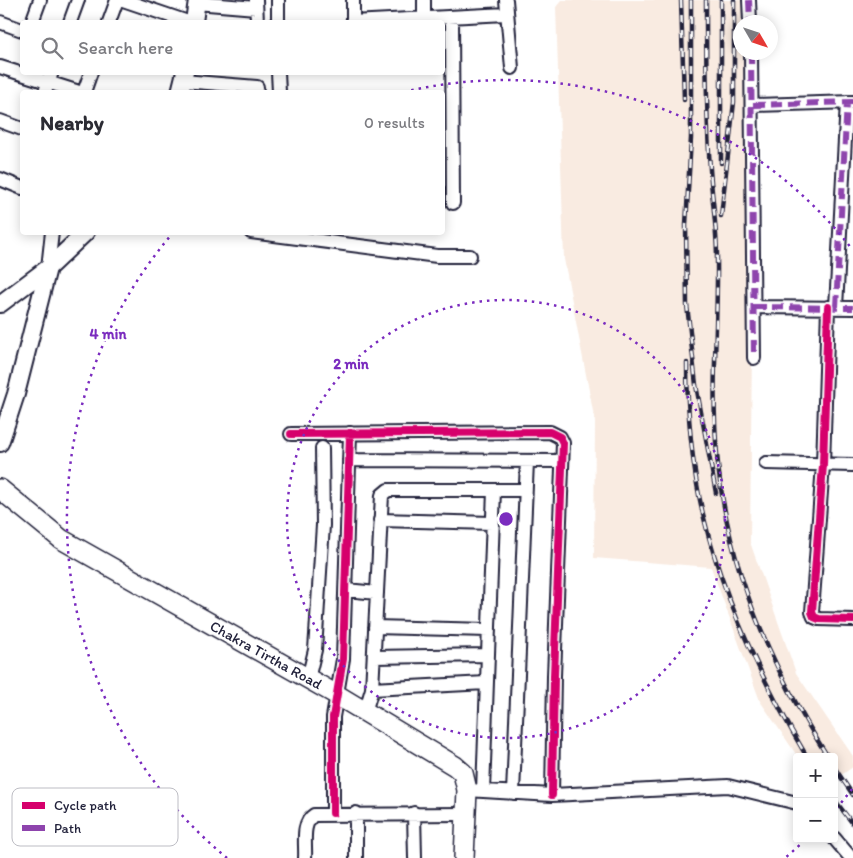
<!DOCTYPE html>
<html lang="en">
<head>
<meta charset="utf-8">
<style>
  body { margin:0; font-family:Itim,sans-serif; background:#f2f2f3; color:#2b2b33 }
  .controls { position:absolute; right:15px; bottom:15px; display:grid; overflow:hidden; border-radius:5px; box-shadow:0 2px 12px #0003 }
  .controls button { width:45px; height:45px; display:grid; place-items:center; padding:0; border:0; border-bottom:1px solid #e1e1e2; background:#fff; color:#2b2b33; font:25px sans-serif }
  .compass { position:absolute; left:733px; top:15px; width:45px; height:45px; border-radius:50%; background:#fff; box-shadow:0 2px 12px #0003; rotate:129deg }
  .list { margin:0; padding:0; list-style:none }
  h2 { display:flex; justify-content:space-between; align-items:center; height:65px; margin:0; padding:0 20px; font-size:21px }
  h2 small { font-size:16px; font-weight:400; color:#7c7c81 }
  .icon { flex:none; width:28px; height:28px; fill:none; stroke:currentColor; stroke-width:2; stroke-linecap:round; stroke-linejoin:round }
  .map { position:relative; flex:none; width:853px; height:858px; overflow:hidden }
  .search { position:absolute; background:#fff; box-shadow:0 2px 12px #0003; left:20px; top:20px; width:425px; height:55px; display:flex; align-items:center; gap:12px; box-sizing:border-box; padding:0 18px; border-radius:5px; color:#7c7c81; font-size:19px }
  .panel { position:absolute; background:#fff; box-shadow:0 2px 12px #0003; left:20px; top:90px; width:425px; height:145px; border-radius:5px }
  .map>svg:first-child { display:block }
  .built { fill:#f9ebe1 }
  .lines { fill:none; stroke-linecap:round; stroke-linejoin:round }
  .minor-casing { stroke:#22223b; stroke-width:16 }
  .major-casing { stroke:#22223b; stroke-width:20 }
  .highway-casing { stroke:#22223b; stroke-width:22 }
  .minor { stroke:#fff; stroke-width:12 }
  .major { stroke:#fff; stroke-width:16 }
  .highway { stroke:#fff; stroke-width:19 }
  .rail-casing { stroke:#22223b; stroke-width:4.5 }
  .rail { stroke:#fff; stroke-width:2.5; stroke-dasharray:8; stroke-linecap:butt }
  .quiet { stroke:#8e44ad; stroke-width:6; stroke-dasharray:12 6; stroke-linecap:butt }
  .cycleway-casing { stroke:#fff; stroke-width:11 }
  .cycleway { stroke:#d6006c; stroke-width:8 }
  .ring { fill:none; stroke:#7b2cbf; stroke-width:2.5; stroke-dasharray:2.5 5 }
  .labels { text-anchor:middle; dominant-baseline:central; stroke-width:4.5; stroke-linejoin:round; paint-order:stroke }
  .street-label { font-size:15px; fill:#22223b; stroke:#fff }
  .key { fill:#fff; stroke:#bdbdc4; stroke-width:1 }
  .key-label { font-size:14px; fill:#22223b }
  .centre { fill:#7b2cbf; stroke:#fff; stroke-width:2.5 }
  .ring-label { font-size:15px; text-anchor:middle; font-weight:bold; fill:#7b2cbf; stroke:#fff; stroke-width:4.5; stroke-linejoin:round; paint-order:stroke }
</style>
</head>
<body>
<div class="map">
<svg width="853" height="858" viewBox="0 0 853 858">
  <rect width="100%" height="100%" fill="#fff"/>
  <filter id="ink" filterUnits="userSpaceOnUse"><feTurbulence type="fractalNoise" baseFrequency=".02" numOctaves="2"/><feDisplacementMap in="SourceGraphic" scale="10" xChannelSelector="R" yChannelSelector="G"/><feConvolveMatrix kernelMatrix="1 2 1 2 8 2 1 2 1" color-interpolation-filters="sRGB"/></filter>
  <g filter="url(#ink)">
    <!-- built -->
    <path class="built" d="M562 0H755V22H740V52L755 53 750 542 796 673 853 756V767L834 780V757H798L760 701 711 567 594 558 595 422 564 259 556 7Z"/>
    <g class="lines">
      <defs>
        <path id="minor" d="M123 0 188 22
          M256 0 257 22
          M353 0V22
          M424 0V18
          M506 0 512 68
          M749 0 750 22
          M196 3 256 8
          M452 17 453 203
          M0 22 22 30
          M32 22 40 0
          M70 22 78 0
          M109 22 117 0
          M278 22V0
          M352 22 506 14
          M751 52 754 358
          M0 67 79 92
          M278 72 279 92
          M183 81 257 87
          M45 92 52 72
          M84 92 91 72
          M753 105 853 102
          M0 121 22 129
          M0 179 22 188
          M251 232 437 256H470
          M48 268 52 232
          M754 307 853 308
          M828 307 823 465 812 612 814 617 819 619 853 620
          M836 307 847 102
          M291 434 550 432 560 437 563 443 554 676 552 795
          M349 460 562 461
          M766 463 853 465
          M380 520 492 523
          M346 590 377 593
          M375 627 488 630
          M374 657 487 655
          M308 679 315 650 323 525 322 448
          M372 689 486 683
          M365 712 372 689 382 495 388 490H525
          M467 790 552 795 728 786 797 803
          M483 791 494 490
          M513 793 527 461
          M333 813V717L343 659 350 433
          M414 813 415 858
          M834 838 851 858
          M305 858C306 844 301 823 314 815L466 814
          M356 858V813"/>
        <path id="major" d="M194 22 197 0
          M180 92 185 72
          M0 304 48 268 86 232
          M0 443 16 394 48 268"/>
        <path id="highway" d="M0 489 61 539 337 695 455 766 463 773 467 790 464 858"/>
      </defs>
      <!-- minor casing -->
      <use href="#minor" class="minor-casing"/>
      <!-- major casing -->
      <use href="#major" class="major-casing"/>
      <!-- highway casing -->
      <use href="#highway" class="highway-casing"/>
      <!-- minor -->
      <use href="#minor" class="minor"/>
      <!-- major -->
      <use href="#major" class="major"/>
      <!-- highway -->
      <use href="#highway" class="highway"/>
      <defs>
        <path id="rail" d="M681 0 684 100
          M691 0V138L686 225 687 305 696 385 716 493
          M706 0C706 56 706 113 710 169 712 199 717 228 717 258 718 323 711 390 717 454 726 564 769 665 828 757
          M721 0V163
          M721 216 734 102V0
          M687 363C687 410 692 468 703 514 723 600 762 681 807 757
          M834 767 853 795
          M834 799 853 824"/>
      </defs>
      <!-- rail casing -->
      <use href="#rail" class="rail-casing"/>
      <!-- rail -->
      <use href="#rail" class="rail"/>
      <!-- quiet -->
      <path class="quiet" d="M749 0 750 22
        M751 52 754 358
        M753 105 853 102
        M754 307 853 308
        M836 307 847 102"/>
      <defs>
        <path id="cycleway" d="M828 307 823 465 812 612 814 617 819 619 853 620
          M291 434 550 432 560 437 563 443 554 676 552 795
          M333 813V717L343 659 350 433"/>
      </defs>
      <!-- cycleway casing -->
      <use href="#cycleway" class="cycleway-casing"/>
      <!-- cycleway -->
      <use href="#cycleway" class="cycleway"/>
    </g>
  </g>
  <!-- distance rings -->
  <g class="ring">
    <circle cx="506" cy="519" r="219"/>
    <path d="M852 789A439 439 0 0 1 835 810M805 840A439 439 0 0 1 785 858M227 858A439 439 0 0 1 172 234M404 92A439 439 0 0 1 852 249"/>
  </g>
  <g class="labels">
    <!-- street labels -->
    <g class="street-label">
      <text transform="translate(266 655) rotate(29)">Chakra Tirtha Road</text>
    </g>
  </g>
  <!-- legend -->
  <rect x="12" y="788" width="166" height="58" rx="8" class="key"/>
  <rect x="22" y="802" width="23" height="7" fill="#d6006c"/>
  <rect x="22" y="825" width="23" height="6" fill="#8e44ad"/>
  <g class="key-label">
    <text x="54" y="810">Cycle path</text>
    <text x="54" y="833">Path</text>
  </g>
  <circle cx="506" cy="519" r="8" class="centre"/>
  <g class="ring-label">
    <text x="108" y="339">4 min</text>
    <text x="351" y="369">2 min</text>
  </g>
</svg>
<div class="controls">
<button>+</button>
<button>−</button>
</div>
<svg class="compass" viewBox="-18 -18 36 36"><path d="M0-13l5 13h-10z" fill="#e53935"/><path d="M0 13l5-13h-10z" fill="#7c7c81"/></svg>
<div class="search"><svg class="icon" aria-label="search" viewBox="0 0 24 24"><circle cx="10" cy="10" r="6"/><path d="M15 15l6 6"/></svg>Search here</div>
<section class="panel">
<h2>Nearby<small>0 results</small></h2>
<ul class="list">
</ul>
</section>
</div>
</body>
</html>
